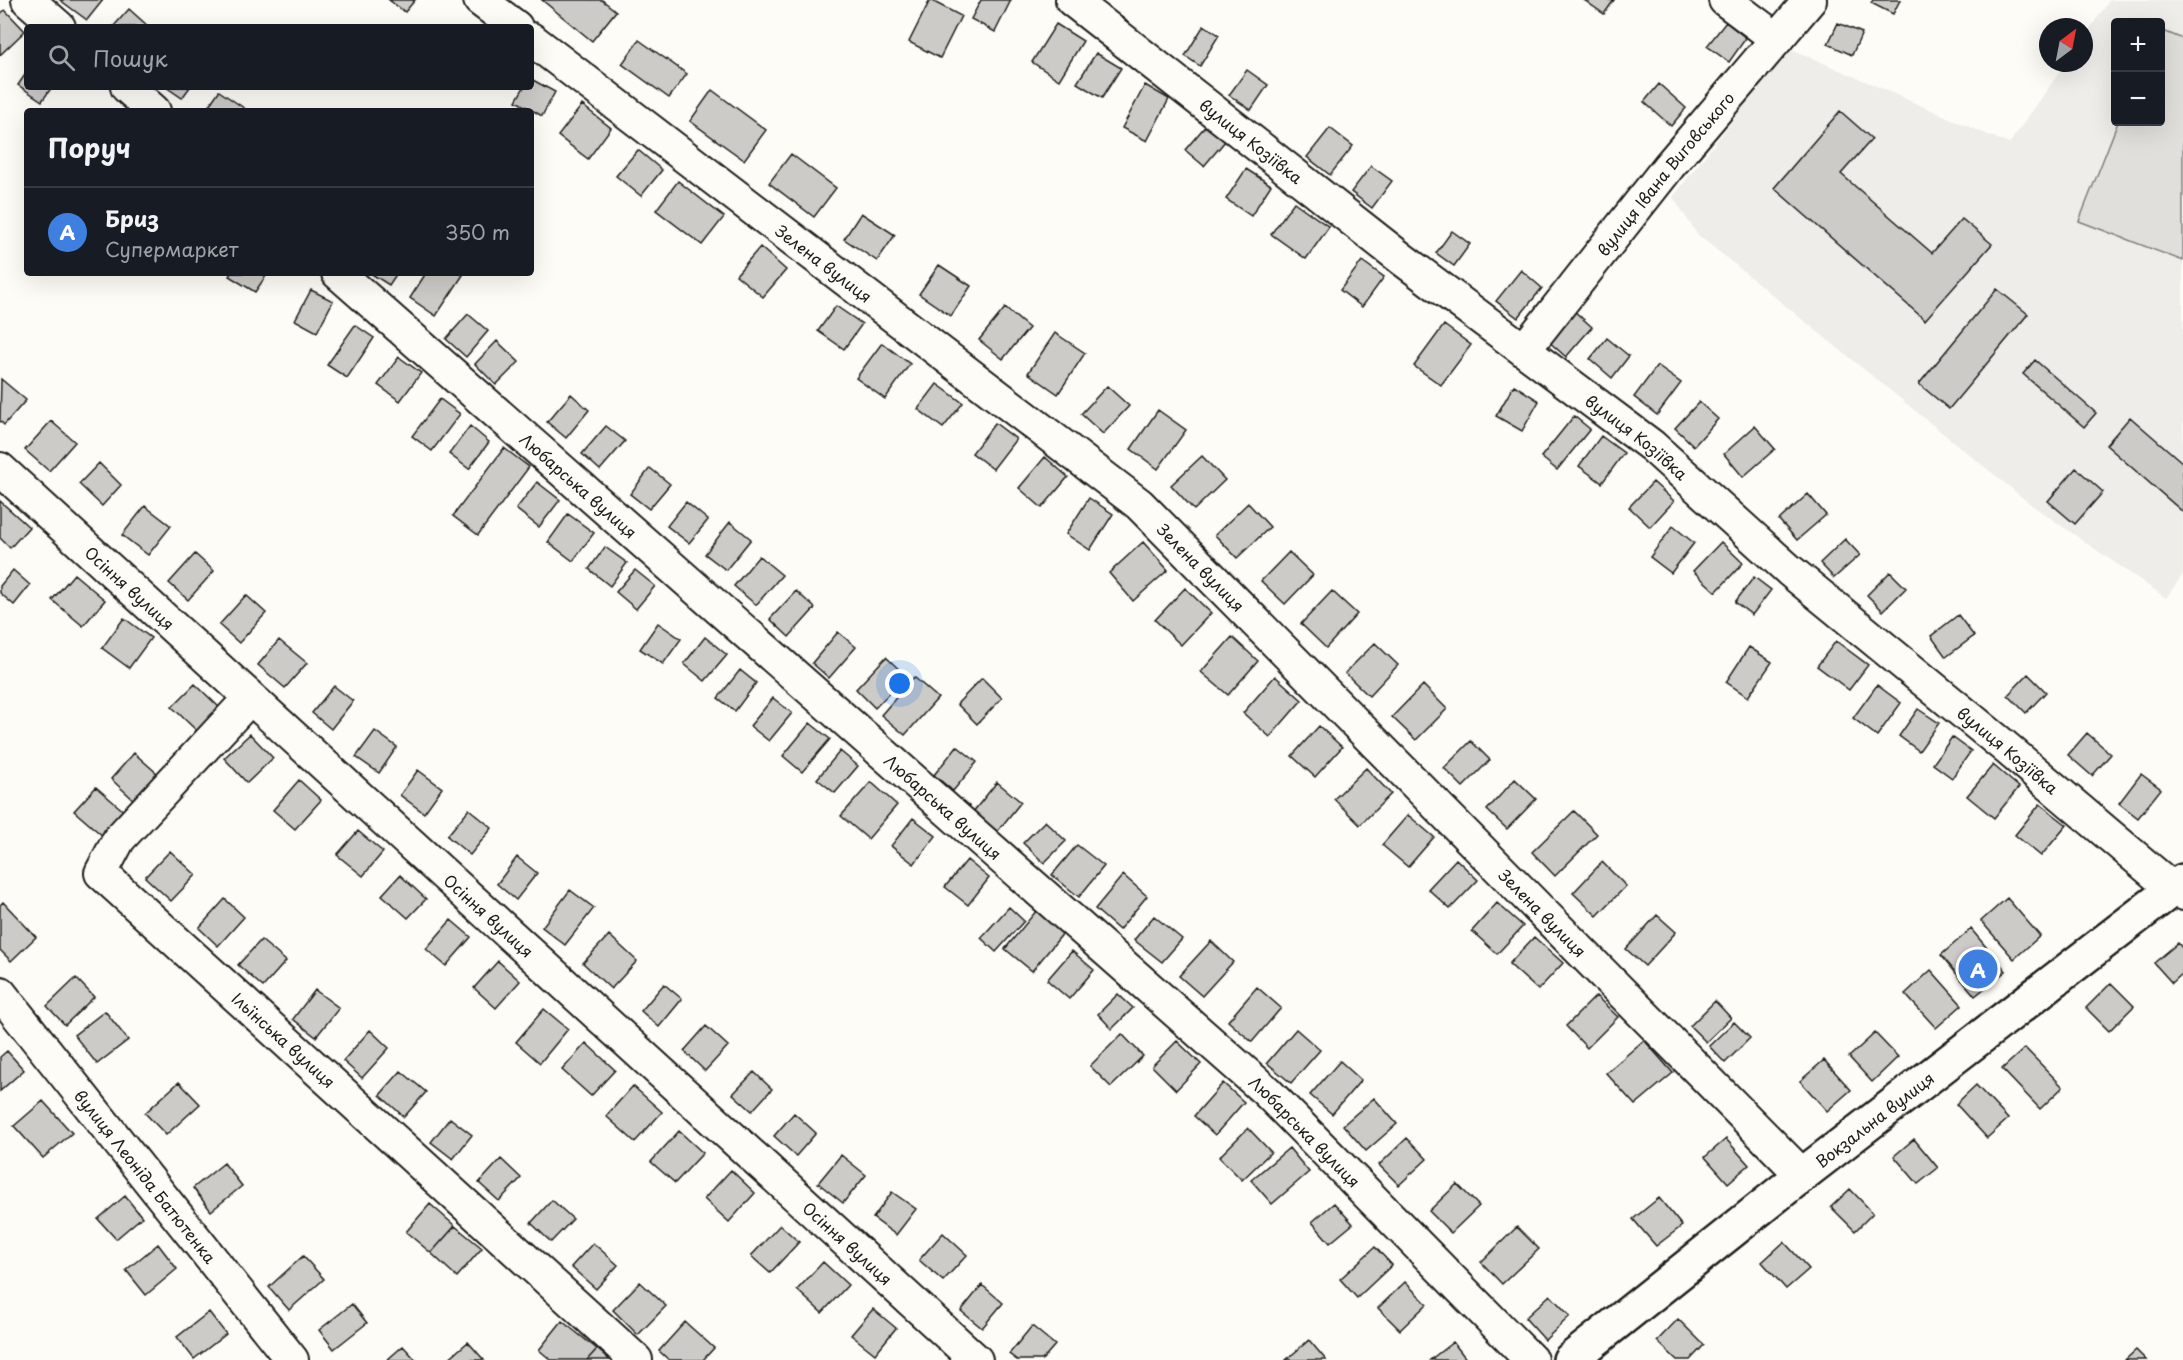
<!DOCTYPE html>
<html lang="uk">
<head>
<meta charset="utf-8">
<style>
  body { margin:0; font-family:"Playpen Sans",sans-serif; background:#242831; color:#f1f3f6 }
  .controls { position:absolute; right:18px; top:18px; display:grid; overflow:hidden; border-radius:6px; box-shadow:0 6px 24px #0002 }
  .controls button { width:54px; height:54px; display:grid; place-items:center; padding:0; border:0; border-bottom:2px solid #363941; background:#171b24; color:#f1f3f6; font:30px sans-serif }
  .compass { position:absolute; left:2039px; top:18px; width:54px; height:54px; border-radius:50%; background:#171b24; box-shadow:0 6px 24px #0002; rotate:32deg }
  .you { position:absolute; left:900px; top:684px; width:21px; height:21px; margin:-15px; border:4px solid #fff; border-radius:50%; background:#1a73e8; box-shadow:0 0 0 9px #1a73e833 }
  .badge { display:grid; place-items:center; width:39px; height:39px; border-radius:50%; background:#db2777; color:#fff; font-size:20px; font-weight:700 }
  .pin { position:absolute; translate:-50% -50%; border:3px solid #fff; box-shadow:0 2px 6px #0006 }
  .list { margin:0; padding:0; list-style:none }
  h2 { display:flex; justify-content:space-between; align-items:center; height:78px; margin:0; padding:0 24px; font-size:26px }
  h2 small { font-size:20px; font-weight:400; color:#9ea1a6 }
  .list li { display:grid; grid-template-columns:39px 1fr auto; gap:18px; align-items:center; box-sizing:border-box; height:90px; padding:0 24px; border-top:2px solid #363941 }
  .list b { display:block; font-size:22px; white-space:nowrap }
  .list p { margin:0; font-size:20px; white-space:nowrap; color:#9ea1a6 }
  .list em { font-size:20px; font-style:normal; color:#9ea1a6 }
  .icon { flex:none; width:33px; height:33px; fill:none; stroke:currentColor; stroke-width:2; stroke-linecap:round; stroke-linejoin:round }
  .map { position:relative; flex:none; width:2183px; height:1360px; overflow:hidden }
  .search { position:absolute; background:#171b24; box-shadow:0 6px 24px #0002; left:24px; top:24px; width:510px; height:66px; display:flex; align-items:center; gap:15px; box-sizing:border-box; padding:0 21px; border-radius:6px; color:#9ea1a6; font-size:22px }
  .panel { position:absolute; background:#171b24; box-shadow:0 6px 24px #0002; left:24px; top:108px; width:510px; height:168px; border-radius:6px }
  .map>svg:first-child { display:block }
  .built { fill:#eeede9; fill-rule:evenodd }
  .green { fill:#e0dfdb; stroke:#7e7e7c; stroke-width:1.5 }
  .building { fill:#cccbc8; stroke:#1c1c1c; stroke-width:1.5 }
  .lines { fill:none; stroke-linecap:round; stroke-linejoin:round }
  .minor-casing { stroke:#1c1c1c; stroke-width:36 }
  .major-casing { stroke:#1c1c1c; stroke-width:38 }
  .minor { stroke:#fdfcf7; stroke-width:32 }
  .major { stroke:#fdfcf7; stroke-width:33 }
  .labels { text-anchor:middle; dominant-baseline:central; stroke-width:6; stroke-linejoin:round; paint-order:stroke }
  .street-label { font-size:16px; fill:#1c1c1c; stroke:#fdfcf7 }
</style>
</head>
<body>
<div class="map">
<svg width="2183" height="1360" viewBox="0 0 2183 1360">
  <rect width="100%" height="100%" fill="#fdfcf7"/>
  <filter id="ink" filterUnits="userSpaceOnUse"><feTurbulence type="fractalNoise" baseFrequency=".0167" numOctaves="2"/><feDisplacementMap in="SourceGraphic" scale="12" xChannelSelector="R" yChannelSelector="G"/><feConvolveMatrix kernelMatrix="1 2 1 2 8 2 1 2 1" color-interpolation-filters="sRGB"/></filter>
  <g filter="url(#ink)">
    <!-- built -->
    <path class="built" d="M2110 0H2183V574L2166 598 2033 506 1697 234 1673 197 1789 48 2009 144 2066 63H2084V37ZM2116 22H2160V122H2116Z"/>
    <!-- green -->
    <path class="green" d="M2161 30 2183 39V261L2079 221 2118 122H2160Z"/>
    <!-- building -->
    <path class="building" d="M60 0H103L87 20Z
      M389 0H415L405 12Z
      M542 0H602L616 11 592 41Z
      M930 0 961 16 940 58 909 42Z
      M981 0H1011L995 32 971 19Z
      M1584 0H1614L1604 14Z
      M1873 0H1900L1893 14 1871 3Z
      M129 9 149 27H113Z
      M5 10 25 31 0 55V14Z
      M1726 22 1746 38 1729 62 1707 46Z
      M1838 23 1862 33 1852 55 1828 44Z
      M1056 24 1083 41 1059 80 1032 62Z
      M1204 25 1219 35 1200 66 1185 56Z
      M639 40 687 74 669 98 622 64Z
      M1096 53 1121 68 1102 98 1077 83Z
      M1247 70 1268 85 1251 110 1229 95Z
      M27 72V87H52L42 101 18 85Z
      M531 79 555 92 542 116 516 101 524 87H531Z
      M1659 84 1686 108 1671 126 1644 102Z
      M1145 85 1169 99 1147 141 1122 128Z
      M166 87H190L182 98Z
      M712 90 766 130 744 160 690 121Z
      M219 91 247 110 246 111H205Z
      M582 105 611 128 588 159 558 136Z
      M1840 111 1872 139 1841 174 1932 253 1962 219 1992 244 1925 320 1774 188Z
      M1207 124 1226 140 1204 166 1185 150Z
      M1330 128 1353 146 1330 175 1307 157Z
      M638 150 662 170 641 196 616 176Z
      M791 154 836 188 814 217 769 183Z
      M1371 166 1392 181 1372 208 1351 192Z
      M1246 169 1271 185 1251 216 1226 199Z
      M678 181 724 217 702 245 656 210Z
      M1294 202 1329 227 1306 259 1271 234Z
      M861 213 895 235 877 261 844 239Z
      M1452 231 1470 244 1454 266 1436 253Z
      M760 247 786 270 763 297 736 275Z
      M1362 261 1384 277 1362 307 1340 290Z
      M939 265 971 286 951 316 919 294Z
      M1521 270 1542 288 1518 318 1496 301Z
      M231 273H268L255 292 229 276Z
      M370 273H397L389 285Z
      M426 273H459L463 275 436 316 410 298Z
      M1997 289 2028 314 1949 409 1919 384Z
      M311 290 333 301 317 332 295 320Z
      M836 306 862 324 844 349 818 331Z
      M1005 308 1029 328 1003 359 979 340Z
      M1573 310 1592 327 1566 357 1547 340Z
      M468 314 488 331 466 357 446 339Z
      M355 325 374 338 347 378 327 365Z
      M1444 325 1471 345 1441 385 1414 366Z
      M1055 333 1085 353 1058 394 1028 373Z
      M1607 338 1629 356 1612 378 1590 359Z
      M497 341 519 362 496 385 475 364Z
      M882 343 910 364 885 399 856 378Z
      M399 357 421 373 400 401 378 385Z
      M2035 360 2096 413 2084 427 2023 374Z
      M1657 366 1681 383 1657 415 1634 397Z
      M1 379 26 400 4 425 0 421Z
      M937 384 963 403 943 428 918 409Z
      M1514 385 1539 401 1522 431 1496 416Z
      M1107 386 1129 406 1103 434 1081 414Z
      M571 394 589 410 566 438 547 422Z
      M440 399 460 414 432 451 412 436Z
      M1699 402 1718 419 1694 446 1675 428Z
      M1158 410 1186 430 1158 469 1131 449Z
      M1574 416 1590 429 1557 470 1541 457Z
      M2130 417 2183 463V512L2106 445Z
      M51 421 75 442 49 471 25 450Z
      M995 423 1016 439 993 469 972 453Z
      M470 426 489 442 469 469 449 454Z
      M606 426 625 441 600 470 582 454Z
      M1755 426 1775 449 1743 477 1724 454Z
      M1601 436 1624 453 1602 483 1579 466Z
      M504 448 529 467 478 535 453 516Z
      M1202 456 1225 480 1194 510 1171 485Z
      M1045 457 1068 477 1042 508 1019 488Z
      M99 463 121 485 102 506 79 484Z
      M650 468 670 484 649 509 630 494Z
      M2076 468 2103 492 2075 524 2048 501Z
      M537 482 560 500 539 527 516 509Z
      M1653 482 1674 501 1650 527 1629 507Z
      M1808 494 1826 515 1797 540 1779 520Z
      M1089 498 1113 514 1090 550 1066 534Z
      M0 501 29 527 10 548 0 538Z
      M686 502 708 520 689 543 667 526Z
      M1248 503 1270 527 1237 558 1215 535Z
      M145 506 171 526 148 555 122 535Z
      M568 514 594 533 573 561 548 542Z
      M730 522 751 539 726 570 705 554Z
      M1673 526 1694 543 1671 573 1650 557Z
      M1845 539 1860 555 1834 578 1820 563Z
      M1143 542 1168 570 1133 601 1109 573Z
      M1721 542 1743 563 1716 592 1693 571Z
      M605 547 627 563 610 586 589 569Z
      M1289 552 1313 575 1285 604 1261 581Z
      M195 554 214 571 188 600 169 583Z
      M759 556 782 575 756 605 734 586Z
      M13 570 30 585 14 605 0 593V586Z
      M635 570 655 586 636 609 616 592Z
      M1890 572 1906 588 1883 611 1867 595Z
      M74 574 105 600 83 626 52 600Z
      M1754 577 1771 590 1752 615 1735 602Z
      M1185 588 1211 613 1181 645 1155 620Z
      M796 591 815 608 789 637 770 619Z
      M1332 591 1357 614 1326 648 1301 624Z
      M246 595 266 613 239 643 219 625Z
      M1958 615 1974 636 1946 657 1931 636Z
      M124 618 151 638 129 668 102 648Z
      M658 623 681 639 663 664 640 649Z
      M838 632 856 647 829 678 812 663Z
      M705 637 727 655 705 681 684 664Z
      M1232 637 1258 661 1228 695 1201 672Z
      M279 640 307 663 285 688 258 665Z
      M1836 641 1868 665 1849 690 1817 666Z
      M1375 643 1398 665 1369 696 1345 673Z
      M1749 647 1772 662 1748 697 1726 682Z
      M886 657 906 676 875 708 856 689Z
      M740 670 756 683 735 711 718 698Z
      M2028 674 2046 692 2026 713 2008 695Z
      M1275 676 1302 700 1270 737 1243 713Z
      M914 677 938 698 905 735 881 715Z
      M982 678 1002 698 977 724 957 704Z
      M195 684 220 708 197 731 172 707Z
      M1423 685 1447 709 1416 740 1392 717Z
      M1877 685 1901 703 1877 736 1853 718Z
      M334 686 353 701 331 729 312 713Z
      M773 698 792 713 769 741 750 726Z
      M1918 709 1939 723 1919 751 1899 736Z
      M810 723 830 739 802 772 783 756Z
      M1319 726 1342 747 1315 777 1292 756Z
      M375 731 397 747 379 773 356 757Z
      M2087 733 2111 754 2092 776 2068 755Z
      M250 734 273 758 247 783 224 758Z
      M1952 737 1971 751 1952 778 1933 764Z
      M1471 741 1490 760 1463 787 1444 768Z
      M957 746 977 762 953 791 934 775Z
      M840 751 858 766 835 793 817 779Z
      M134 753 159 775 135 801 111 779Z
      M1993 765 2019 787 1994 818 1967 796Z
      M1366 768 1391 794 1360 825 1334 799Z
      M418 770 442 788 424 813 400 795Z
      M2141 774 2161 789 2138 818 2119 803Z
      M1515 779 1536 799 1507 829 1487 810Z
      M299 780 321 800 295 829 273 810Z
      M871 782 897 805 868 839 841 816Z
      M997 782 1021 802 997 832 973 812Z
      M96 787 126 813 104 837 74 811Z
      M2040 804 2067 825 2041 856 2015 835Z
      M469 809 492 828 470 855 447 836Z
      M1574 811 1597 834 1555 876 1532 852Z
      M1408 815 1434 837 1408 867 1382 845Z
      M913 818 936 836 914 864 891 846Z
      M1045 821 1066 841 1044 863 1023 843Z
      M358 831 383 852 363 876 337 855Z
      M1077 845 1104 866 1079 897 1052 875Z
      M170 851 196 875 171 901 145 877Z
      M517 857 537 873 516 900 497 884Z
      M1456 859 1478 880 1450 909 1428 889Z
      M967 860 989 878 968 905 945 887Z
      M1602 862 1626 886 1597 916 1573 893Z
      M400 875 426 899 408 918 382 895Z
      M1123 875 1147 896 1119 930 1095 909Z
      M570 890 594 908 565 945 542 927Z
      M2007 898 2040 936 2014 959 1981 921Z
      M225 899 244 917 218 946 199 928Z
      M3 902 36 937 11 961 0 950V905Z
      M1497 903 1523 926 1497 954 1472 931Z
      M1009 907 1024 921 996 952 981 938Z
      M1037 910 1064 932 1032 971 1005 949Z
      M1657 915 1676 932 1645 966 1626 949Z
      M1154 916 1182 939 1162 962 1134 940Z
      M451 920 471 937 446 966 426 949Z
      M1971 929 2006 971 1975 996 1941 955Z
      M609 935 637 961 611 989 583 963Z
      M1534 937 1563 963 1538 990 1509 964Z
      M261 940 286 961 263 987 238 965Z
      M1211 941 1233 962 1202 996 1179 976Z
      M2178 943 2183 949V973L2172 983 2154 963Z
      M1072 951 1094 970 1069 999 1047 980Z
      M498 961 520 981 496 1008 474 988Z
      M1931 970 1962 1005 1936 1028 1905 994Z
      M76 978 94 997 65 1025 47 1006Z
      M2111 983 2134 1006 2109 1031 2086 1008Z
      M664 984 682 999 659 1027 641 1011Z
      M1257 987 1281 1008 1252 1042 1228 1021Z
      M315 990 339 1008 316 1037 293 1019Z
      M1118 994 1133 1008 1112 1029 1098 1014Z
      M1596 996 1618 1017 1587 1048 1566 1026Z
      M1715 1001 1731 1018 1706 1042 1690 1026Z
      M544 1009 568 1029 540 1063 516 1042Z
      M105 1011 128 1040 97 1064 74 1035Z
      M1734 1022 1750 1038 1725 1063 1709 1046Z
      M706 1026 728 1046 705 1071 684 1051Z
      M1296 1029 1320 1050 1291 1083 1267 1063Z
      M370 1030 389 1048 362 1078 343 1061Z
      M1875 1033 1898 1057 1872 1082 1849 1057Z
      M1122 1034 1143 1056 1111 1087 1090 1066Z
      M1644 1040 1673 1073 1635 1105 1606 1073Z
      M1177 1041 1201 1064 1176 1090 1152 1066Z
      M586 1043 615 1070 591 1096 562 1070Z
      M2025 1048 2063 1087 2040 1109 2002 1069Z
      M7 1051 24 1070 0 1091V1057Z
      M1824 1060 1851 1090 1827 1111 1800 1081Z
      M1340 1061 1361 1080 1332 1114 1310 1095Z
      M401 1071 426 1092 404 1117 380 1095Z
      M754 1072 772 1089 752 1111 733 1094Z
      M179 1082 200 1104 166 1135 145 1113Z
      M1223 1083 1244 1102 1215 1135 1194 1116Z
      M1976 1085 2008 1119 1987 1138 1956 1104Z
      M633 1086 662 1112 635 1142 606 1116Z
      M1374 1098 1397 1124 1366 1151 1343 1125Z
      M43 1101 72 1133 43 1158 14 1126Z
      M794 1113 816 1133 796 1156 774 1136Z
      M450 1118 472 1135 453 1159 431 1142Z
      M1248 1128 1271 1152 1242 1180 1219 1157Z
      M679 1131 703 1153 675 1183 651 1162Z
      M1407 1138 1427 1159 1399 1185 1379 1165Z
      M1726 1139 1749 1165 1728 1183 1705 1157Z
      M1914 1139 1938 1168 1918 1184 1894 1156Z
      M1289 1148 1309 1172 1272 1204 1251 1180Z
      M841 1155 866 1175 843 1203 818 1183Z
      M501 1159 521 1178 499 1201 479 1183Z
      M224 1163 242 1186 211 1211 193 1188Z
      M731 1170 755 1193 729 1222 704 1199Z
      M1457 1184 1479 1206 1451 1233 1429 1211Z
      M1850 1189 1873 1213 1855 1231 1831 1207Z
      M892 1192 916 1209 896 1235 873 1218Z
      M125 1196 142 1217 116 1239 98 1219Z
      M1659 1198 1682 1226 1656 1246 1633 1219Z
      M552 1200 573 1219 551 1242 531 1223Z
      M1334 1203 1353 1224 1330 1243 1312 1222Z
      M430 1204 455 1226 431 1253 406 1232Z
      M780 1225 799 1242 770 1273 751 1256Z
      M455 1226 482 1248 457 1277 431 1253Z
      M1517 1227 1539 1249 1502 1284 1481 1262Z
      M943 1233 967 1255 943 1281 919 1260Z
      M1784 1242 1809 1269 1786 1289 1762 1262Z
      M593 1243 618 1265 596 1289 571 1267Z
      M158 1244 177 1269 146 1295 126 1270Z
      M1375 1247 1392 1265 1357 1298 1340 1279Z
      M303 1256 324 1279 289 1310 269 1287Z
      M823 1262 848 1285 822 1313 797 1290Z
      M640 1282 666 1306 638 1335 613 1310Z
      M1405 1282 1427 1304 1400 1330 1378 1308Z
      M982 1285 1003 1303 982 1328 961 1311Z
      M1550 1295 1570 1316 1545 1340 1525 1318Z
      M352 1304 367 1323 334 1349 319 1330Z
      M873 1309 896 1328 875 1354 851 1335Z
      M209 1312 226 1334 194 1359 177 1337Z
      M1678 1319 1704 1345 1690 1360H1677L1657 1341Z
      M562 1321 597 1349 587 1360H551L539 1350Z
      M685 1322 714 1348 703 1360H669L659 1351Z
      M1032 1326 1055 1345 1042 1360H1017L1009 1354Z
      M1309 1340 1326 1360H1286Z
      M468 1342 484 1360H447Z
      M1453 1342 1467 1360H1430Z
      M403 1346 416 1360H387Z
      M597 1349 610 1360H587Z
      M2136 1350 2146 1360H2125Z"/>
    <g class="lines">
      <defs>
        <g id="minor">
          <path d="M28 0 59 27"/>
          <path d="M480 0 516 27"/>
          <path id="s1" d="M1072 0 1402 259 1652 446 1789 570 2004 746 2173 889 2183 894"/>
          <path d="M1725 0 1777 39"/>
          <path id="s2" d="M531 39 1139 504 1802 1175"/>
          <path d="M127 87 154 111"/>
          <path id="s3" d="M338 273 1266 1091 1531 1360"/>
          <path id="s4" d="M1524 350 1669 166 1810 0"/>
          <path id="s5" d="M0 469 976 1360"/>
          <path id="s6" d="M249 699 119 839 101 873 636 1360"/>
          <path id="s7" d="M0 993 292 1360"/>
        </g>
        <g id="major">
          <path id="s8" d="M1570 1360 1802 1175 2183 881"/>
        </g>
      </defs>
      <!-- minor casing -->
      <use href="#minor" class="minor-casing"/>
      <!-- major casing -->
      <use href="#major" class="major-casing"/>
      <!-- minor -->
      <use href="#minor" class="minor"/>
      <!-- major -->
      <use href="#major" class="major"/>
    </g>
  </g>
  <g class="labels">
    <!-- street labels -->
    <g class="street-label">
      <text stroke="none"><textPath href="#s1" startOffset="228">вулиця Козіївка</textPath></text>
      <text stroke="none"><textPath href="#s4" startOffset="226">вулиця Івана Виговського</textPath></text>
      <text stroke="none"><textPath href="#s2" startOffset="369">Зелена вулиця</textPath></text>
      <text stroke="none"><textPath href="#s1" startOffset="714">вулиця Козіївка</textPath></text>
      <text stroke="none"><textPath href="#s3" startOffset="321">Любарська вулиця</textPath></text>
      <text stroke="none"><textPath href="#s2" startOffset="854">Зелена вулиця</textPath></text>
      <text stroke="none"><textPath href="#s5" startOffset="176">Осіння вулиця</textPath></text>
      <text stroke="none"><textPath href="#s1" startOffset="1200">вулиця Козіївка</textPath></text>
      <text stroke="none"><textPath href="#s3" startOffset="807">Любарська вулиця</textPath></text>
      <text stroke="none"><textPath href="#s2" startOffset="1340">Зелена вулиця</textPath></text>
      <text stroke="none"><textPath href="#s5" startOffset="662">Осіння вулиця</textPath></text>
      <text stroke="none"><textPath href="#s6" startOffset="477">Ільїнська вулиця</textPath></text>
      <text stroke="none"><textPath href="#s8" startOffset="388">Вокзальна вулиця</textPath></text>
      <text stroke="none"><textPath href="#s3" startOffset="1293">Любарська вулиця</textPath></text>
      <text stroke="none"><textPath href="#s7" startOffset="234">вулиця Леоніда Батютенка</textPath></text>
      <text stroke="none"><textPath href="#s5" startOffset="1148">Осіння вулиця</textPath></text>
    </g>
  </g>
</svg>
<div class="controls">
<button>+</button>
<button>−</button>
</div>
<svg class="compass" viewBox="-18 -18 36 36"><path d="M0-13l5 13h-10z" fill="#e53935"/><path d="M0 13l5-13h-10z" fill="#9ea1a6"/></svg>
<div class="you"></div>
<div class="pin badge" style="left:1978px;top:969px;background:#3f7fe0">A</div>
<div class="search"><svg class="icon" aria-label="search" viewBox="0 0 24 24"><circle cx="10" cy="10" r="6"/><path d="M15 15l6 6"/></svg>Пошук</div>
<section class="panel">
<h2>Поруч<small></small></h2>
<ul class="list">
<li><span class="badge" style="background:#3f7fe0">A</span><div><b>Бриз</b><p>Супермаркет</p></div><em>350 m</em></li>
</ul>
</section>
</div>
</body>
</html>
